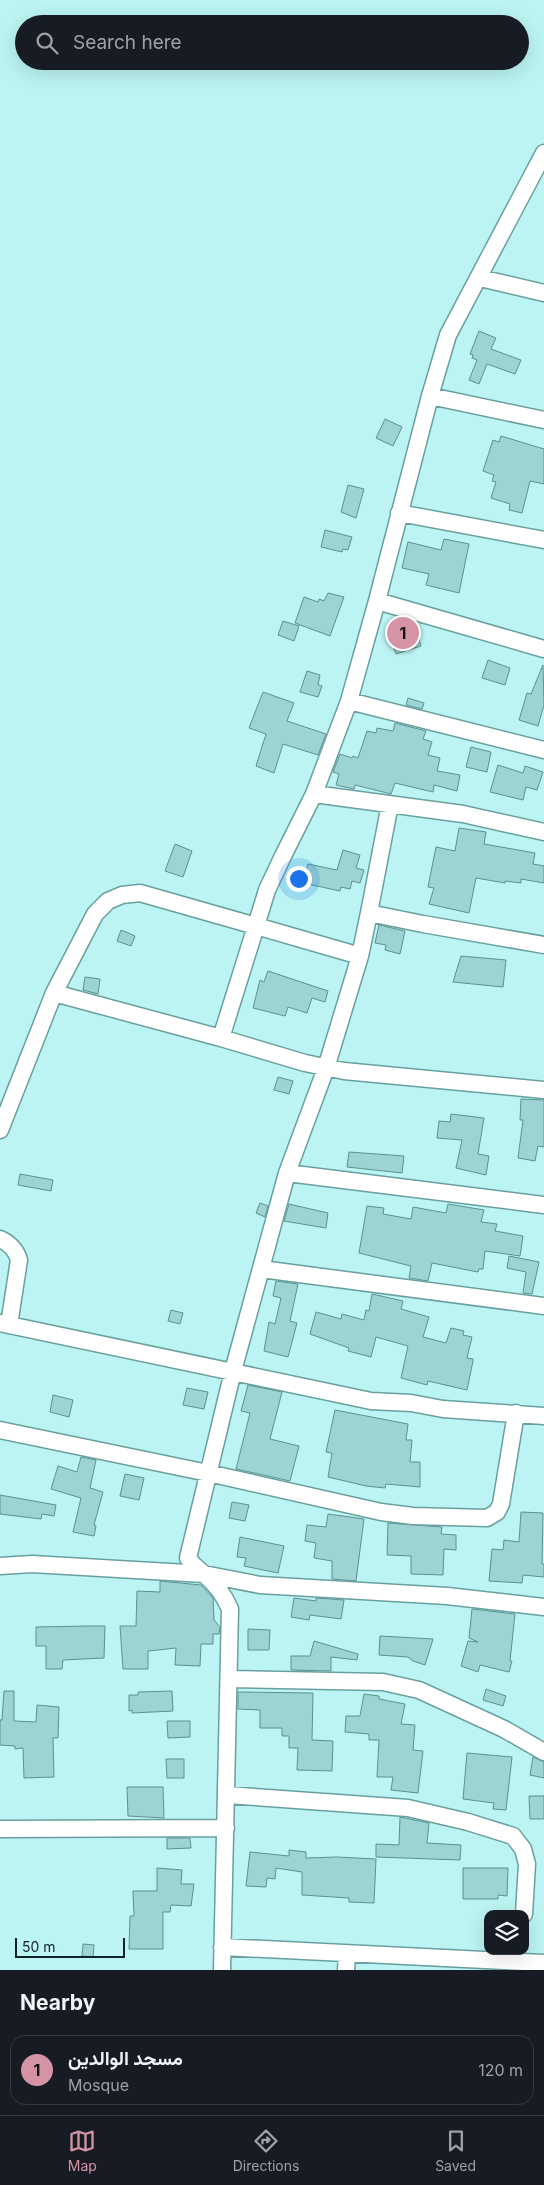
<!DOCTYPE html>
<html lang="en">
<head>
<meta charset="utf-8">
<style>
  body { margin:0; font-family:Inter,Vazirmatn,sans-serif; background:#20242c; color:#f1f3f6 }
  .controls { position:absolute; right:15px; bottom:15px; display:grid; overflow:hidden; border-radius:10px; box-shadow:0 5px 20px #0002 }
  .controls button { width:45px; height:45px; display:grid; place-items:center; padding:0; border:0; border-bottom:1px solid #363941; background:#171b24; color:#f1f3f6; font:25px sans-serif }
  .scale { position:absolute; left:15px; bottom:12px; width:110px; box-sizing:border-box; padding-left:5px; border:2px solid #0e2424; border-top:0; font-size:14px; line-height:18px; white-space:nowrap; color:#0e2424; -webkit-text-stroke:4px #bbf4f2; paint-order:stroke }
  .you { position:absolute; left:298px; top:878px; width:18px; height:18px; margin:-12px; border:4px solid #fff; border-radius:50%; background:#1a73e8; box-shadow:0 0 0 8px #1a73e833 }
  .badge { display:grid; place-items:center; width:32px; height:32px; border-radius:50%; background:#d594a5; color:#111; font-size:16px; font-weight:700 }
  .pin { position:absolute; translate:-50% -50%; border:2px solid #fff; box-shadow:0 1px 5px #0006 }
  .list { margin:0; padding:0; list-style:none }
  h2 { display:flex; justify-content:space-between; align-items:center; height:65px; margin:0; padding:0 20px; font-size:21px }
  h2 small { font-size:16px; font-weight:400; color:#9ea1a6 }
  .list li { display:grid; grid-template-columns:32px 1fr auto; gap:15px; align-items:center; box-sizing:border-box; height:70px; margin:0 10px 10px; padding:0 10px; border:1px solid #363941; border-radius:15px }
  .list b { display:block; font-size:19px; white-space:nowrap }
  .list p { margin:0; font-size:16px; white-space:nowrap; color:#9ea1a6 }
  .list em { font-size:16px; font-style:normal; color:#9ea1a6 }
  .icon { flex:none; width:28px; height:28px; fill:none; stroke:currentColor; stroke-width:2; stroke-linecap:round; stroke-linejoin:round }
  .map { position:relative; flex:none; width:544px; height:1970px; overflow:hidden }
  .search { position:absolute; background:#171b24; box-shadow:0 5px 20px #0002; left:15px; right:15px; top:15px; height:55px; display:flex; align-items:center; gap:12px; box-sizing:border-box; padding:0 18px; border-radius:28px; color:#9ea1a6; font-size:19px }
  .sheet { height:145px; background:#171b24 }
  nav { display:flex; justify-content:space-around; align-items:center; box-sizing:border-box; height:70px; border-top:1px solid #363941; background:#171b24; font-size:14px; color:#9ea1a6 }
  nav a { display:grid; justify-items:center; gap:2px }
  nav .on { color:#d594a5 }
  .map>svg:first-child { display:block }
  .building { fill:#9dd4d3; stroke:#5b9190 }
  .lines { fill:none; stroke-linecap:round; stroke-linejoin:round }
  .minor-casing { stroke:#69a09f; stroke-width:19 }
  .minor { stroke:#fff; stroke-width:16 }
</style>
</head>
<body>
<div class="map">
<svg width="544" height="1970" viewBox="0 0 544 1970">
  <rect width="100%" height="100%" fill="#bbf4f2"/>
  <!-- building -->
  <path class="building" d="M479 331 496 338 491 349 521 360 515 374 487 364 479 384 469 380 477 360 472 358 473 355 470 354Z
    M385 419 402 427 393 446 376 438Z
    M501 436 544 449V484L530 481 522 513 509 510 510 504 491 498 496 482 492 481 494 475 483 471 493 440 499 442Z
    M348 485 364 489 356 518 341 512Z
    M325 530 352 537 348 550 343 549 342 552 321 547Z
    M444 539 469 544 459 593 426 585 429 574 402 568 408 542 441 550Z
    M328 593 344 597 330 636 295 623 304 597 318 602 319 599 324 601Z
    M283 621 299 626 294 641 278 635Z
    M411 621 413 622 421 646 396 654 387 629Z
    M488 660 510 668 505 685 482 678Z
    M543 665 544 705 538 726 519 720 527 693 531 694Z
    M307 671 320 675 318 685 322 686 318 697 300 692Z
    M263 692 294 703 287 721 326 734 318 755 283 744 274 773 256 766 266 734 249 728Z
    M408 698 424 703 422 709 406 705Z
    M395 723 426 731 423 739 432 742 428 755 440 758 437 771 460 775 457 791 434 785 433 792 395 783 391 794 355 785 354 789 336 785 339 774 333 772 340 754 352 758 353 756 358 758 367 731 376 733 377 728 393 731Z
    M471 747 491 752 487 772 466 767Z
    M498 765 523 773 525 766 543 772 537 790 526 787 523 800 490 792Z
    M459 828 486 832 484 844 535 853 533 864 544 866V883L521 879V883L505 881V883L476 878 469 913 429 904 434 888 428 887 436 847 455 851Z
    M175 844 192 851 183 877 165 871Z
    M343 850 360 855 356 868 364 870 360 883 352 881 350 889 341 887 340 891 303 883 308 864 337 870Z
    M379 925 405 931 400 954 385 950 386 945 375 943Z
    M121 930 135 936 131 946 117 941Z
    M461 956 506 960 503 987 453 982Z
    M268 971 328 991 325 1002 312 998 307 1013 288 1007 285 1016 253 1008 260 980 264 982Z
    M85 977 100 979 98 994 83 990Z
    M278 1077 293 1081 289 1094 274 1090Z
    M521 1099 544 1100V1147L538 1146 535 1161 518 1158 523 1120H520Z
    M451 1114 484 1118 478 1154 489 1156 486 1175 456 1168 462 1140 437 1138 439 1121 450 1122Z
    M349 1152 404 1156 402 1173 347 1167Z
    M20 1174 53 1180 51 1191 18 1185Z
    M260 1203 268 1206 265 1217 256 1213Z
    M289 1204 328 1213 326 1228 284 1221Z
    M448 1204 484 1210 481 1222 497 1224 495 1231 523 1236 520 1256 485 1251 483 1269H479L478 1272 432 1263 428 1281 409 1278 411 1266 359 1253 367 1206 384 1208 383 1214 411 1219 413 1207 446 1213Z
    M509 1256 539 1262 532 1294 523 1293 526 1272 507 1268Z
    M276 1281 298 1284 290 1321 297 1323 288 1357 264 1351 269 1322 275 1324 281 1298 273 1296Z
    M372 1294 403 1301 401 1309 429 1317 423 1337 446 1343 451 1328 464 1331 463 1335 472 1337 467 1358 473 1359V1361L467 1390 428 1381 427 1385 401 1378 408 1346 376 1337 371 1357 348 1351 349 1348 310 1334 316 1312 341 1319 342 1314 364 1320 366 1310 369 1311Z
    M171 1310 183 1313 180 1324 168 1321Z
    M248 1385 282 1392 270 1439 299 1446 290 1481 236 1469 250 1413 241 1411Z
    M187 1388 208 1392 204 1409 183 1405Z
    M53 1395 73 1400 69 1417 50 1412Z
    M335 1410 408 1424 406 1440H412L410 1462H420V1487L386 1484 385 1488 366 1486 328 1477 332 1453 326 1452Z
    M81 1457 96 1460 90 1488 103 1492 94 1525 96 1526 94 1536 73 1532 81 1498 51 1489 58 1466 77 1472Z
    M125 1474 144 1478 139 1500 120 1496Z
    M0 1495 56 1505 54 1516 42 1514 41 1519 0 1514Z
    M232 1502 249 1505 245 1521 229 1518Z
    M521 1512 543 1513 542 1564H544V1577L523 1575 522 1583 489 1581 492 1549 503 1550 504 1540 519 1542Z
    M328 1514 364 1519 356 1581 332 1579V1561L314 1558 316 1543 305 1541 307 1525 326 1527Z
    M388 1523 442 1527 441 1534 456 1535V1550L444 1549 443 1575 411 1574V1556L387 1555Z
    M240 1537 284 1546 278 1573 244 1566 246 1558 237 1557Z
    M160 1581 201 1585 213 1598 214 1620 220 1627 219 1634H213V1644H201L200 1666 175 1665 176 1648 148 1651V1669H123L120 1626H136L137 1591 160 1592Z
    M294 1598 316 1601V1598L344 1600 341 1619 310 1615 309 1620 291 1617Z
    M472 1609 515 1614 510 1661H512L509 1672 480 1665 478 1672 461 1666 468 1641 478 1642 469 1638Z
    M88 1626H105L104 1658 63 1660 62 1669H46V1646H36V1627Z
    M248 1629 270 1630 269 1650H248Z
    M380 1636 433 1639 425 1665 413 1661 408 1657 379 1655Z
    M314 1641 358 1654 357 1660 331 1657V1671L291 1670V1656H310Z
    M486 1689 506 1696 503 1706 483 1700Z
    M4 1691H14V1721L36 1722 37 1705 59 1707 58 1738H53L54 1777 24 1778 23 1748 15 1749V1746L0 1745V1720H2Z
    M172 1691 173 1711 132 1713V1710L129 1711V1695H138V1692Z
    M238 1692 313 1693 312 1740 333 1741 332 1771 297 1770 298 1748H289V1736H282V1728H260V1710L238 1709Z
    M364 1694 379 1696V1699L405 1704 401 1724 415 1725 413 1750 423 1751 418 1793 391 1790 393 1777H377L379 1740H369V1734L345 1732 346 1716H360Z
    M167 1721H190V1737L168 1738Z
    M467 1753 512 1757 506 1810 493 1809 494 1803 463 1799Z
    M533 1757 544 1762V1778L530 1775Z
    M166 1759H184V1778H167Z
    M127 1787H163L164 1818 128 1816Z
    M529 1796H544V1819H530Z
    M400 1817 429 1823 427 1843 461 1845 460 1860 376 1857V1844L399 1845Z
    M167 1838H190L191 1848 167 1849Z
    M289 1850 306 1852V1858L337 1857 376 1859 374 1903 349 1902V1898L302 1895V1872L276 1868 275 1879 267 1878 266 1887 246 1886 250 1852 289 1856Z
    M157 1868 182 1870 181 1884H194L191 1906 171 1905 170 1912H163V1949H129L130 1916H134L133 1891H157Z
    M463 1868H508L507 1896 498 1895V1899H463Z
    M83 1944 94 1945 93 1957 82 1956Z"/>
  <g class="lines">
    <defs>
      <path id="minor" d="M544 153 448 335 430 396 377 601 349 701 314 794 283 856 267 890 256 926 360 956 369 913 423 924 544 945
        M480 278 544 293
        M430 396 544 420
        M399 513 544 540
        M377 601 544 649
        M349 701 544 750
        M314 794 463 814 544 832
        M369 913 390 804
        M54 993 221 1038
        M0 1130 54 993 95 914 108 901 122 895 140 893 256 926 221 1038 305 1063 344 1071 544 1090
        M287 1173 544 1205
        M0 1239C11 1244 16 1250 19 1260L9 1325
        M261 1269 544 1306
        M0 1323 371 1401 411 1403 443 1409 544 1416
        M0 1430 208 1473 381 1512 413 1516 487 1518 497 1512 501 1504 516 1413
        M0 1566 32 1564 204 1574 260 1585 447 1596 544 1607
        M229 1679 383 1682 419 1690 504 1729 544 1752
        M227 1795 408 1808 468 1822 513 1836 523 1849 527 1864 524 1914
        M0 1829 226 1828
        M222 1947 544 1963
        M222 1970 230 1609C224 1595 216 1584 204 1574 197 1568 193 1566 188 1558L233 1371 287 1173 326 1068 360 956
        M346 1970 347 1954"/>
    </defs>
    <!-- minor casing -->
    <use href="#minor" class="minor-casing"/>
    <!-- minor -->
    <use href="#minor" class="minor"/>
  </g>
</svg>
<div class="controls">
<button><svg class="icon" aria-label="layers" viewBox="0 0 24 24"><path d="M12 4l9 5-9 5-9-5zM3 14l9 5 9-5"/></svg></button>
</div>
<div class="scale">50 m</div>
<div class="you"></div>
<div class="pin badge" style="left:403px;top:633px">1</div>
<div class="search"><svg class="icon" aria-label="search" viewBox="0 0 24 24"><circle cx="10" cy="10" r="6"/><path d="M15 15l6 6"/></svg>Search here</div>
</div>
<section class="sheet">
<h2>Nearby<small></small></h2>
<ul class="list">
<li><span class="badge">1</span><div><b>مسجد الوالدين</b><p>Mosque</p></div><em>120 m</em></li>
</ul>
</section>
<nav>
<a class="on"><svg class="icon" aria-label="map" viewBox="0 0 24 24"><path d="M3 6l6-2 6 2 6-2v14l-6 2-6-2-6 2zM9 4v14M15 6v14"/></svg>Map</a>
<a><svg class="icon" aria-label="directions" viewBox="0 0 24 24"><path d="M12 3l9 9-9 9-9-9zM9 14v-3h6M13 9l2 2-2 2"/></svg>Directions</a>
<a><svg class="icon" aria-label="saved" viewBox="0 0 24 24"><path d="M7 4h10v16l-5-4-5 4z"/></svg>Saved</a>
</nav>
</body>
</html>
